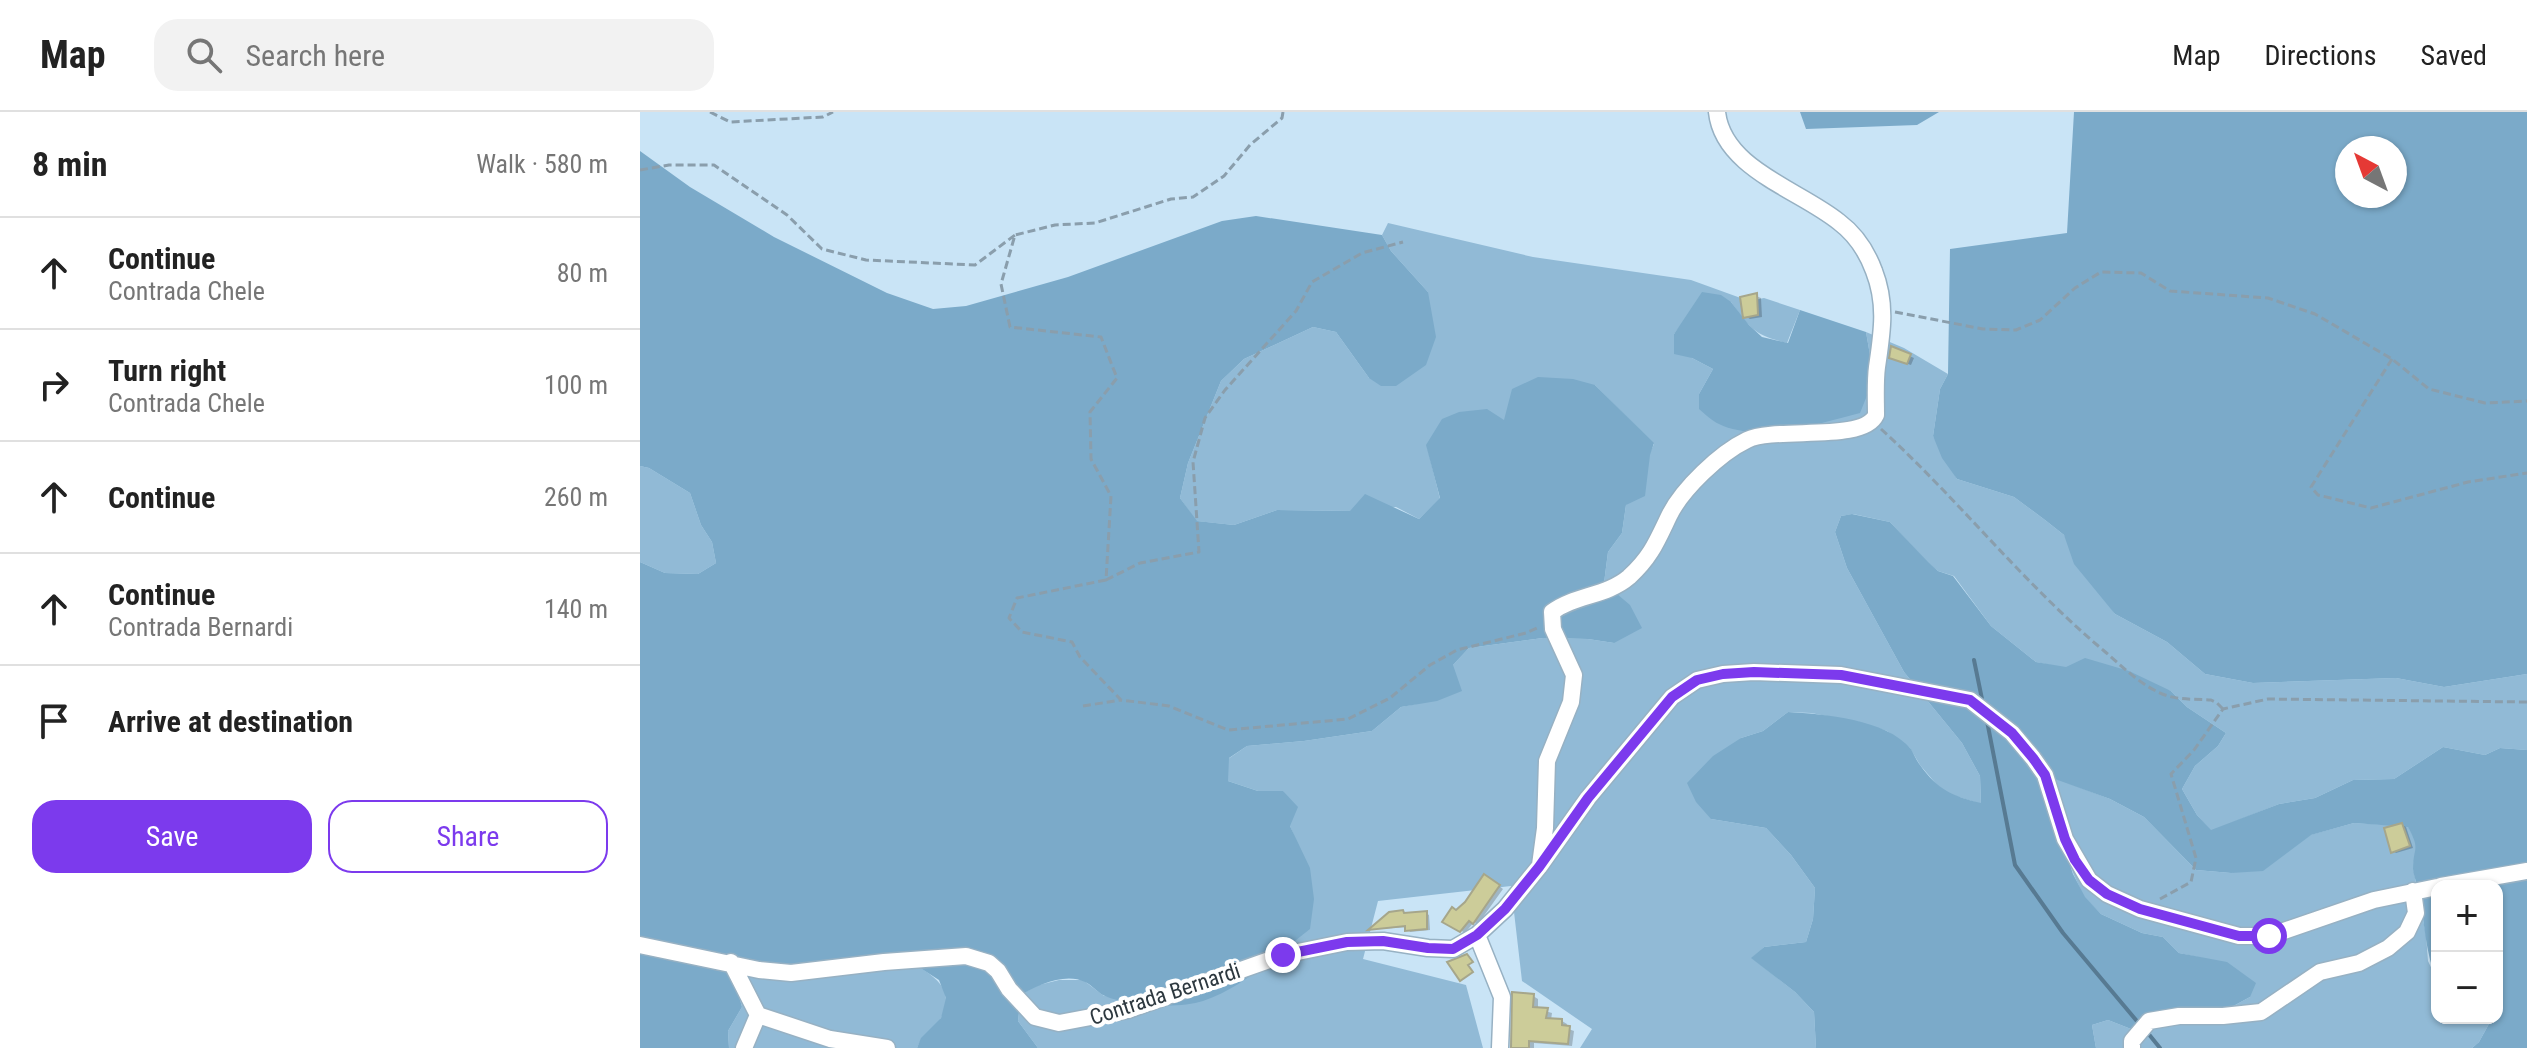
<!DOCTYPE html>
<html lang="en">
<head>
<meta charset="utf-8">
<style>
  body { margin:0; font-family:"Roboto Condensed",sans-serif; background:#f2f2f2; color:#222 }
  .controls { position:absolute; right:24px; bottom:24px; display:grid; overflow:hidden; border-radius:16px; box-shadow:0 2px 6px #0004 }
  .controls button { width:72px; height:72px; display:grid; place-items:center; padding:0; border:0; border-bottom:2px solid #e0e0e0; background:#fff; color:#222; font:40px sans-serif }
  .compass { position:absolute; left:1695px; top:24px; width:72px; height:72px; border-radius:50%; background:#fff; box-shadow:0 2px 6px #0004; rotate:319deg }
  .stop { position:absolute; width:24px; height:24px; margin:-18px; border:6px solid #7c3aed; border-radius:50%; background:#fff }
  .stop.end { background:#7c3aed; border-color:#fff; box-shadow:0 2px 8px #0008 }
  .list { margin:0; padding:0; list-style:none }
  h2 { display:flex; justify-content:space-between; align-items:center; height:104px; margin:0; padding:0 32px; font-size:34px }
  h2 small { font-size:26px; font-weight:400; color:#767676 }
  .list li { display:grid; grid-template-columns:52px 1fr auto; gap:24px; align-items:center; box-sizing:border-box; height:112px; padding:0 32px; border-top:2px solid #e0e0e0 }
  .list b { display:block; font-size:30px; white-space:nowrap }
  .list p { margin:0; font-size:26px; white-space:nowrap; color:#767676 }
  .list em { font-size:26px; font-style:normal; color:#767676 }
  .actions { display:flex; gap:16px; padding:24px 32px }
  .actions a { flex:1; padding:18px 0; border:2px solid #7c3aed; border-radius:24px; text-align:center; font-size:28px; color:#7c3aed }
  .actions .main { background:#7c3aed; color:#fff }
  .icon { flex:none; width:44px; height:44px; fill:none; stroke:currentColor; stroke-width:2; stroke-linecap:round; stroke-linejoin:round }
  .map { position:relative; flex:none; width:1887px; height:936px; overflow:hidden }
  header { display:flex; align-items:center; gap:48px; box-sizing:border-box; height:112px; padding:0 40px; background:#fff; border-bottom:2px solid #e0e0e0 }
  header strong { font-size:38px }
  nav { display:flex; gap:44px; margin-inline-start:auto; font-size:28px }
  .search { width:560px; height:72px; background:#f2f2f2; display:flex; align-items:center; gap:20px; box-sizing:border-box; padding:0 28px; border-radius:24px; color:#767676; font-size:30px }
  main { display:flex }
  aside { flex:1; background:#fff }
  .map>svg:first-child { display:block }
  .green { fill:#91bad6 }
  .forest { fill:#7baac9; fill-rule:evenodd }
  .shadow { fill:#0003 }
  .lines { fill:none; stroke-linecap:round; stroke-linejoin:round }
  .stream { stroke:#577a92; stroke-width:4 }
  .building { fill:#cc9; stroke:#a6a68b; stroke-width:2 }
  .minor-casing { stroke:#97b1c3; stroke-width:19 }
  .path { stroke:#8a9eac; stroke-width:3; stroke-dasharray:8 4; stroke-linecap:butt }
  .minor { stroke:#fff; stroke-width:16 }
  .route { stroke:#7c3aed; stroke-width:10 }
  .labels { text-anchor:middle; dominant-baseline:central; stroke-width:8; stroke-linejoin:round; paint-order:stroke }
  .street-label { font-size:22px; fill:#2d383f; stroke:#fff }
</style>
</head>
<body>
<header>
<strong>Map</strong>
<div class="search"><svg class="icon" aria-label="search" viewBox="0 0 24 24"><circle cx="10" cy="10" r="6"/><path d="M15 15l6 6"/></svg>Search here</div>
<nav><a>Map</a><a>Directions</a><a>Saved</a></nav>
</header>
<main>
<aside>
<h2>8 min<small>Walk · 580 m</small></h2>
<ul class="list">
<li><svg class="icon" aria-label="ahead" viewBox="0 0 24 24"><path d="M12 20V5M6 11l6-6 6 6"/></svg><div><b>Continue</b><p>Contrada Chele</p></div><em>80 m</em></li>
<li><svg class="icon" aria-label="right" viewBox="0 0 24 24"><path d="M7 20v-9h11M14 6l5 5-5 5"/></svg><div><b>Turn right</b><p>Contrada Chele</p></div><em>100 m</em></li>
<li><svg class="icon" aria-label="ahead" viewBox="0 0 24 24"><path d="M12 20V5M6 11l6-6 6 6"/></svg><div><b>Continue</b></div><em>260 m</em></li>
<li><svg class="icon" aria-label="ahead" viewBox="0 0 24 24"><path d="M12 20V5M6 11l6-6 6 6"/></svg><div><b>Continue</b><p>Contrada Bernardi</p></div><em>140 m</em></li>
<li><svg class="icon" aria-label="arrive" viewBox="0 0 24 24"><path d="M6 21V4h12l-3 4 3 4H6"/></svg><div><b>Arrive at destination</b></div></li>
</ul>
<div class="actions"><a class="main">Save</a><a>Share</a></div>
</aside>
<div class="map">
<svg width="1887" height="936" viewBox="0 0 1887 936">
  <rect width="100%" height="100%" fill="#c9e4f6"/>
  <!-- green -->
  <path class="green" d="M748 111 893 145 1051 168 1109 189 1124 186 1160 198 1147 231C1114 223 1111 217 1091 190L1047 205 1034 222 1052 246 1073 257 1059 282 1234 266 1226 220 1264 236 1308 262 1300 277 1293 324 1317 367 1374 385 1405 408 1424 423 1475 502 1527 530 1565 562 1613 571 1756 566 1804 575 1887 562V638L1860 636 1845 643 1803 635 1754 667 1713 668 1675 686 1639 692 1571 719 1557 703 1542 677 1555 654 1578 634 1586 621 1547 595 1531 579 1396 550 1351 514 1314 464 1298 459 1287 450 1250 410 1213 402 1201 404 1195 420 1207 456 1264 560 1322 631 1340 664 1341 692 1303 680 1280 653 1270 636 1247 619 1219 610 1171 601 1148 600 1123 619 1101 626 1071 707 1126 716 1151 743 1175 776 1173 807 1166 830 1124 835 1112 846 1155 880 1174 900 1176 936H940L952 917 882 869 871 774 738 789 723 847 826 873 843 936H398L378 909 381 883 395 874 419 868H443L464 884 561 889 599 871 628 850 658 733 650 714 643 679H618L588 669V647L607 634 664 629 732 619 761 595 776 592 829 536 903 526 948 527 974 531 964 471 968 440 982 421 986 393 1014 332 955 273 864 309 787 334 800 387 779 407 756 395 710 399 637 398 594 413 556 409 540 386 548 351 581 269 604 247 673 215 696 220 729 266 788 180 751 139 742 123Z
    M0 354 9 356 50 381 61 413 72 430 76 451 58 462 25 461 0 450Z
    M1415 666 1470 687 1504 705 1556 758 1591 761 1653 735 1670 723 1714 711 1768 714 1777 731 1773 755 1786 823 1788 849 1797 868V906H1847L1850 910 1839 930 1832 936H1456L1452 913 1468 908 1491 917H1515L1573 905 1610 885 1562 846 1539 841 1523 825 1502 821 1461 802 1444 785 1433 761 1406 677Z
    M271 850C292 863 317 876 301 906 295 918 282 922 277 936H89L88 919 102 895 98 880 100 865 126 860Z"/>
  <!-- forest -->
  <path class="forest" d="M1160 0H1299L1277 13 1166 17Z
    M1434 0H1887V562L1804 575 1756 566 1613 571 1565 562 1527 530 1475 502 1434 452 1424 423 1405 408 1374 385 1317 367 1302 346 1293 324 1300 277 1308 262 1310 137 1427 121ZM1707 36H1755V84H1707Z
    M0 39 50 75 134 125 247 181 293 197 326 194 428 165 582 109 616 104 742 123 751 139 788 180 796 225 786 253 756 274H741L729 266 696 220 673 215 604 247 581 269 548 351 540 386 557 409 594 413 637 398 710 399 725 382 779 407 800 386 786 333 802 307 819 300 847 297 864 308 872 277 898 265 933 267 955 273 1014 331 1010 343 1005 384 986 393 982 421 968 440 964 471 990 493 1002 516 974 531 948 527 903 526 829 536 813 553 822 579 797 589 761 595 732 619 664 629 607 634 589 646 588 669 618 679H643L658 695 650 714 670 756 674 787 670 817C637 842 603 876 563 889 539 897 488 894 465 884 458 881 452 873 445 870 426 860 397 873 381 883L378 909 398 936H277L281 926 301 906 306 886 299 868 271 850 126 860 101 865 98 880 102 895 88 919 89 936H0V450L25 461 58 462 76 451 72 430 61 413 50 381 9 356 0 354Z
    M1062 180 1081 183 1091 190 1109 213 1122 225 1148 231 1160 198 1226 220 1234 266 1220 301C1182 311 1117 331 1079 312 1072 309 1065 302 1059 297V282L1073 257 1052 246 1034 242V222Z
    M1212 402 1250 410 1288 450 1298 459 1313 464 1351 514 1396 550 1426 555 1445 546 1489 559 1531 579 1547 595 1586 621 1578 634 1555 654 1542 677 1557 703 1571 718 1639 692 1675 686 1713 668 1754 667 1803 635 1845 643 1860 636 1887 638V936H1832L1839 930 1850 910 1847 906H1857V774H1797V868C1785 841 1785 811 1779 782 1778 773 1774 766 1773 757 1773 734 1781 739 1768 715L1714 711 1671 723 1623 759 1591 761 1556 758 1504 705 1470 687 1415 667 1406 678 1433 762 1445 785 1461 802 1502 821 1523 825 1539 841 1587 850 1616 871 1610 885 1573 905 1552 912 1491 917 1468 908 1452 913 1456 936H1176L1174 900 1155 880 1111 846 1124 835 1166 830 1173 807 1175 776 1151 743 1126 716 1071 707 1056 690 1047 671 1073 644 1101 626 1123 619 1148 600C1184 602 1246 607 1271 637 1274 642 1276 648 1280 653 1298 678 1312 684 1341 691L1340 664 1322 631 1264 560 1207 456 1195 420 1201 404Z"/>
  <!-- shadow -->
  <path class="shadow" d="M1116 184 1121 186 1122 205 1110 207 1105 204Z
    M1253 237 1274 246 1271 253 1256 248Z
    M1762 713 1766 715 1773 736 1756 741 1753 739Z
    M845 764 863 777 838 812 834 810 825 821 805 809 826 791Z
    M786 801 789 803 790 818 770 820 767 815 740 817V811Z
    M893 884 898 887V897L912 901 911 908 922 909 927 912 926 916 934 919 932 934 894 931V936H873Z"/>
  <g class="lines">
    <!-- stream -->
    <path class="stream" d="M1334 548 1343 592
      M1347 609 1375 753 1423 821 1501 914
      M1507 920 1520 936"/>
  </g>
  <!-- building -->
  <path class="building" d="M1117 181 1118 203 1103 206 1100 185Z
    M1251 234 1271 242 1267 252 1249 246Z
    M1762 711 1770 734 1751 741 1744 716Z
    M844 762 860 773 833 812 829 809 820 820 802 810 812 795 816 798 825 790Z
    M763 798 764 801 787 799V817L765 819V814L728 818 749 800Z
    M827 842 833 850 828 853 833 860 820 869 807 850Z
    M872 880 894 882 893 895 908 896 906 906 922 907V913L930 914 928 932 889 929V936H871Z"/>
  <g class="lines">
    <defs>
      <path id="minor" d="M900 753 905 716 907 649 931 590 934 563 913 517 912 500C935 483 967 484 989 465 1011 445 1017 429 1029 404 1042 377 1080 341 1107 328 1136 314 1223 331 1236 303 1236 287 1235 270 1237 255 1242 221 1247 192 1234 159 1227 140 1215 122 1199 110 1160 78 1083 57 1077 0
        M1801 774 1887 759
        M837 823 862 885 860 936
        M0 833 119 858 151 861 244 850 326 844 349 851 358 859 369 877 395 905 419 911 488 898 643 843 707 830 743 829 788 836 813 837 837 823 865 797 899 755 948 686 1032 585 1057 568 1083 562 1114 560 1201 563 1330 588 1372 621 1393 646 1405 663 1425 727 1449 768 1467 782 1500 797 1599 824H1629L1734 788 1797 775
        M91 850 118 903 190 927 247 936
        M104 936 118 903
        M1492 936V929L1509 909 1539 904H1583L1621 900 1680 860 1719 851 1748 836 1767 820 1776 801 1773 779"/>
    </defs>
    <!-- minor casing -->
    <use href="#minor" class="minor-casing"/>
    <!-- path -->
    <path class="path" d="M70 0 90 10 183 5 193 0
      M643 0 642 6 610 33 584 64 553 85 531 87 455 111 415 113 375 123 361 172 370 215 461 225 477 266 450 300 451 347 471 384 466 468 377 486 369 506 382 520 432 530 440 545 481 588 529 594 588 618 708 607 750 586 790 553 817 538 886 521 897 516
      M0 58 29 53H74L147 103 182 137 226 148 335 153 375 123
      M1255 200 1343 217 1376 218 1400 208 1435 176 1461 160 1501 161 1530 179 1628 186 1675 202 1752 247 1789 277 1845 291 1887 289
      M1752 247 1671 375 1678 383 1731 396 1828 370 1887 361
      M1241 317C1318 387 1382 470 1463 538 1483 555 1503 576 1528 584 1541 588 1558 587 1571 588L1577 591 1583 597
      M466 468 500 451 559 440 553 350 565 306 585 278 656 199 672 170 722 141 763 130
      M443 594 481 588
      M1520 787 1551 770 1556 746 1531 662 1554 638 1583 597 1628 587 1887 590"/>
    <!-- minor -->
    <use href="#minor" class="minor"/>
  </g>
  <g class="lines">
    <!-- route -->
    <path class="route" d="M643 843 707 830 743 829 788 836 813 837 837 823 865 797 899 755 948 686 1032 585 1057 568 1083 562 1114 560 1201 563 1330 588 1372 621 1393 646 1405 663 1425 727 1435 748 1449 768 1467 782 1500 797 1599 824H1629"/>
  </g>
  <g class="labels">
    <!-- street labels -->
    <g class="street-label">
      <text transform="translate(525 882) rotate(-18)">Contrada Bernardi</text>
    </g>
  </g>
</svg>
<div class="controls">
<button>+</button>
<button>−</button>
</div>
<svg class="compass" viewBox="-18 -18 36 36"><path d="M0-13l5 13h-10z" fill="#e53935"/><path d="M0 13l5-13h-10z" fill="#767676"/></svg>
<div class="stop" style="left:1629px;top:824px"></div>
<div class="stop end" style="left:643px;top:843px"></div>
</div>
</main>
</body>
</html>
